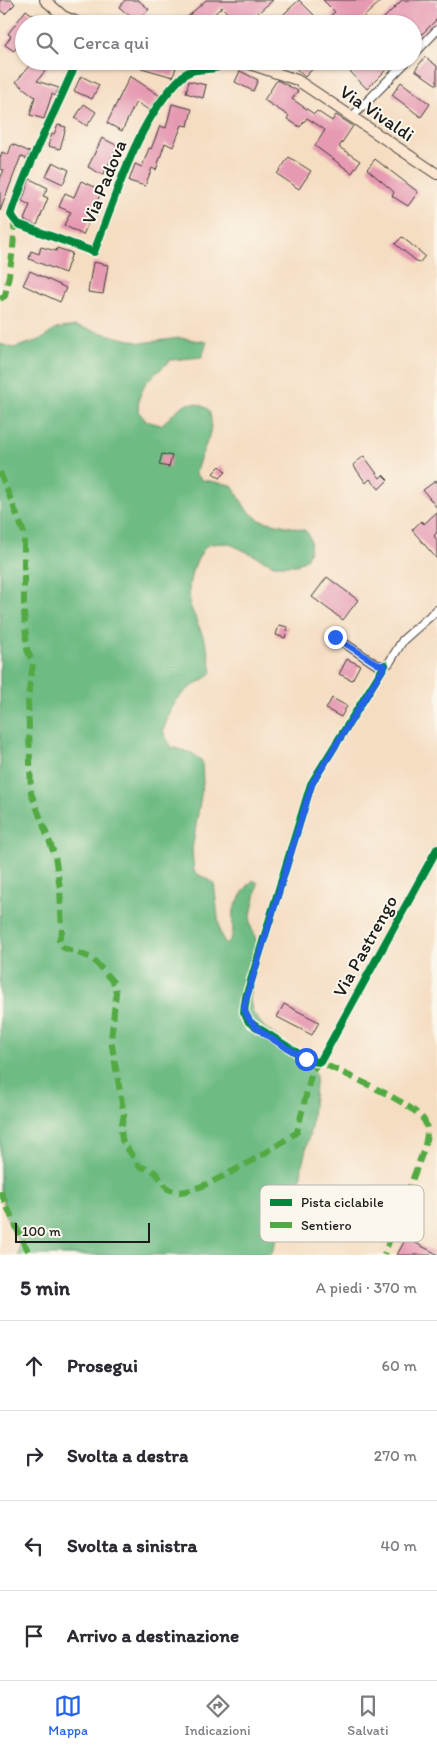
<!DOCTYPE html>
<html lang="it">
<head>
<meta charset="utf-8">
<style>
  body { margin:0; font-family:Itim,sans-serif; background:#f2f2f3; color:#2b2b33 }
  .scale { position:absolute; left:15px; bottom:12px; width:135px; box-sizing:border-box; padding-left:5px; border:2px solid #1c1c1c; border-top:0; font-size:14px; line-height:18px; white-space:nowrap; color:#1c1c1c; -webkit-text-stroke:4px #fbf7ec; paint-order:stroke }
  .stop { position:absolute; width:15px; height:15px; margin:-11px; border:4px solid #2563eb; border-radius:50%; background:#fff }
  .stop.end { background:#2563eb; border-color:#fff; box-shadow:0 1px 5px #0008 }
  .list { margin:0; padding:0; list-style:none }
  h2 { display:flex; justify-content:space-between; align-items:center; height:65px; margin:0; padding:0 20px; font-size:21px }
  h2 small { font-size:16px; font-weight:400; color:#7c7c81 }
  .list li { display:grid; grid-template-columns:32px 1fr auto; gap:15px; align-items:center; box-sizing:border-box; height:90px; padding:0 20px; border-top:1px solid #e1e1e2 }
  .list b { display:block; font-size:19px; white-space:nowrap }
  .list em { font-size:16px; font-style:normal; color:#7c7c81 }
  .icon { flex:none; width:28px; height:28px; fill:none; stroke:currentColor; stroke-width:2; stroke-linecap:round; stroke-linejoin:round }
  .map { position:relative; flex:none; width:437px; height:1255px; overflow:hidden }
  .search { position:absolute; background:#fff; box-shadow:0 1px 4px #0004; left:15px; right:15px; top:15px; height:55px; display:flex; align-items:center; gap:12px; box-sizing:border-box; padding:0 18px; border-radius:28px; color:#7c7c81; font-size:19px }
  .sheet { height:425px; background:#fff }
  nav { display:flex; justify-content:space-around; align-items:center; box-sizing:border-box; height:70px; border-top:1px solid #e1e1e2; background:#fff; font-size:14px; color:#7c7c81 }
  nav a { display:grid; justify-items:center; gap:2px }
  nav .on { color:#2563eb }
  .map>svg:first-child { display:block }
  .forest { fill:#6ebb84; stroke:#456c50 }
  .building { fill:#e69ab2 }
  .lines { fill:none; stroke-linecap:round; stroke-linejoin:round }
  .street-casing { stroke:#3d3935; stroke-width:10 }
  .secondary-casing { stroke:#3d3935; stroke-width:12 }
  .street { stroke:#fff; stroke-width:8 }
  .secondary { stroke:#fbe5cf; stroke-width:10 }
  .quiet { stroke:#52a943; stroke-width:6; stroke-dasharray:12 6; stroke-linecap:butt }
  .cycleway-casing { stroke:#fbf7ec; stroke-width:11 }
  .cycleway { stroke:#00873e; stroke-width:8 }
  .route { stroke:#2563eb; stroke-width:6 }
  .labels { text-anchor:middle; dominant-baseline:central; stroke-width:4; stroke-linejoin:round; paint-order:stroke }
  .street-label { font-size:19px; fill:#1c1c1c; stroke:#fbf7ec }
  .key { fill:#fbf7ec; stroke:#b8b5ae; stroke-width:1 }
  .key-label { font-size:14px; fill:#1c1c1c }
</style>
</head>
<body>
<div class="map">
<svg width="437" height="1255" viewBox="0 0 437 1255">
  <rect width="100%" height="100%" fill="#fbf7ec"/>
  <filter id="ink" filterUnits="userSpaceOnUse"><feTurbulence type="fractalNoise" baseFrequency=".02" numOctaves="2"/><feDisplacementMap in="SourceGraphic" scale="10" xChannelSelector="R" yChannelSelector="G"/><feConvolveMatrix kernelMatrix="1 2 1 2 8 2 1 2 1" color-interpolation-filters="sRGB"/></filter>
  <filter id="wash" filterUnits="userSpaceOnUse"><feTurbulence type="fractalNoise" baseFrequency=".0096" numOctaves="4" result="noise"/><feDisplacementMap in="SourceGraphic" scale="20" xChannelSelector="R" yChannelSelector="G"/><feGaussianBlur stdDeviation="1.12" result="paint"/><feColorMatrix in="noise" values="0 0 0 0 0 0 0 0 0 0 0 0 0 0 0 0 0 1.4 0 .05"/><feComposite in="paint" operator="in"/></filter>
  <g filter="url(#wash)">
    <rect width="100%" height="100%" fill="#f5ddc2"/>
    <!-- forest -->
    <path class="forest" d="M75 326 141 343 180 338 207 342 202 357 171 360 146 382 139 398 138 411 146 421 161 425C178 412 183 394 208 409 219 432 198 452 196 475L203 480 232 485 246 509 259 520 304 530C313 535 311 549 307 558L297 565H274L228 543 209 544 202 551 192 571 189 586 190 605 207 646 212 672C206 680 198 682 190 688 174 698 169 714 163 731L171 747 192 753 202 761 203 783 192 850 194 872 214 883 220 934 226 944C237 935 231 926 233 914 235 903 245 888 253 880L258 883 250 920 251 927 258 945 250 969V1001L253 1013 264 1027 309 1063 316 1075 311 1127 302 1166 298 1202 281 1227 271 1255H18C23 1240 14 1235 9 1223 4 1211 3 1197 0 1184V344L14 348 42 339 56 329Z"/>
    <g id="blocks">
      <!-- building -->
      <path class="building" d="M0 0H12L15 4 5 14 0 10Z
        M125 0H138L149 9 137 22 119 7Z
        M206 0H273L245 24H237L222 7 203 24H188L184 20Z
        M299 0 314 15 312 18 319 24H273Z
        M323 0H382L356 24H339L331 15 335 12Z
        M402 0H437V19L413 43V24H378Z
        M26 10 45 24H24V43L21 41 14 51 5 45 11 36 8 34Z
        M425 57 437 66V85L415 70Z
        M33 61H53L37 81 59 88 55 96 52 94 44 119 30 115 35 97 16 82Z
        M124 61H155L176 67 173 77 124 63Z
        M288 61H320L305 77Z
        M340 61H359L365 67 371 61H395L367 89Z
        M240 71 258 80 253 91 235 82Z
        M81 76 99 85 92 99 74 91Z
        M130 76 159 95 149 110 136 102 122 131 107 123Z
        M277 80 298 91 292 99 314 114 317 111 332 121 336 115 353 126 339 147 360 161 352 173 315 146 325 130 307 118 300 127 287 119 289 116 264 100Z
        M189 81 206 85 203 98 186 93Z
        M401 82 430 104 421 117 392 95Z
        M84 104 96 112 87 126 75 118Z
        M172 104 192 109 188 126 182 125 173 147 165 143 156 170 152 168 145 186 129 181 135 164 142 167 149 148 151 149 160 126 166 128Z
        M58 125 66 127 60 149 48 146 52 134H54Z
        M102 138 118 146 103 175 88 167Z
        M12 144 30 152 26 159 21 156 0 211V179L4 170 0 169V158L2 152 8 155Z
        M289 157 311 171 299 189 277 174Z
        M375 159 418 192 408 206 392 196 394 192 367 169Z
        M53 162 69 170 63 184 46 176Z
        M30 179 48 188 43 196 48 198 37 225 24 220 30 205 22 201Z
        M81 181 102 190 83 235 64 225 71 212 59 207 65 193 74 197Z
        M402 237 425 256 419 263 395 244Z
        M41 247 56 251 57 248 72 253 65 273 29 259 31 251 39 254Z
        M93 262 108 265 103 294 88 292Z
        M30 271 66 288 60 302 23 285Z
        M162 454 172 456 169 467 159 465Z
        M364 456 380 478 383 475 388 480 379 489 370 479 366 483 353 465Z
        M220 466 226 472 220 478 213 473Z
        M437 480V508L423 490Z
        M437 512V532L434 536 437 540V559L412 530 421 521 424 524Z
        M327 577 358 600 343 620 312 597Z
        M279 625 288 627 285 638 276 635Z
        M347 659 360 665 352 680 339 674Z
        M332 698 347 706 341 717 326 709Z
        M284 1004 319 1022 312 1035 277 1017Z
        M406 1238 437 1254V1255H397Z"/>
    </g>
  </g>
  <g filter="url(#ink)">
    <use href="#blocks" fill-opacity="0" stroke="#3d3935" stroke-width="1"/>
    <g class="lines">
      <defs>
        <path id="street" d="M413 55 437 30
          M77 61C55 113 28 162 11 215L18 224 94 252C117 194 137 119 183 76 194 65 217 74 229 61
          M352 117 407 61
          M335 637 377 665H385L389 663 403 640 437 610
          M385 665 311 784 246 997 244 1012 249 1022 310 1061 320 1062 437 849"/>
        <path id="secondary" d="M45 0 63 16 82 24
          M241 61 297 80 437 174"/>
      </defs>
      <!-- street casing -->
      <use href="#street" class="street-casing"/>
      <!-- secondary casing -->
      <use href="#secondary" class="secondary-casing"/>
      <!-- street -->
      <use href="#street" class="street"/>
      <!-- secondary -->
      <use href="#secondary" class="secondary"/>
      <!-- quiet -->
      <path class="quiet" d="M0 299 5 296C10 270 15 246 14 220
        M0 472 24 533V612L27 649 33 664 28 697 31 793 55 856 60 888 62 931 59 940 64 948 92 958 114 983 116 993 111 1040 124 1115 121 1128 122 1140 139 1166 155 1172 168 1189C172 1190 176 1192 180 1192 205 1191 275 1148 297 1132L312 1071 320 1062C341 1073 416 1103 425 1122 429 1131 426 1140 424 1149L384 1255
        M0 1191 23 1242 31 1255"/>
      <defs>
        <path id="cycleway" d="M77 61C55 113 28 162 11 215L18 224 94 252C117 194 137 119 183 76 194 65 217 74 229 61
          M385 665 311 784 246 997 244 1012 249 1022 310 1061 320 1062 437 849"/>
      </defs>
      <!-- cycleway casing -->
      <use href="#cycleway" class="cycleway-casing"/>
      <!-- cycleway -->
      <use href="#cycleway" class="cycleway"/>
    </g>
  </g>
  <g class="lines" filter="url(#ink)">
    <!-- route -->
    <path class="route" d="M306 1059C287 1047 245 1029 244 1006L312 784 385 666 377 664 335 637"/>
  </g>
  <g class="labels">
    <!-- street labels -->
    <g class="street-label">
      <text transform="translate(377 113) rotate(34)">Via Vivaldi</text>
      <text transform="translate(104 182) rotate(-68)">Via Padova</text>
      <text transform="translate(365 946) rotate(-61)">Via Pastrengo</text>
    </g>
  </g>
  <!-- legend -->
  <rect x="260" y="1185" width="164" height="57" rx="8" class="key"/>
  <rect x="270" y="1199" width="22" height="7" fill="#00873e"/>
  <rect x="270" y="1222" width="22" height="6" fill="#52a943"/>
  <g class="key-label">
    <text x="301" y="1207">Pista ciclabile</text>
    <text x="301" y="1230">Sentiero</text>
  </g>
</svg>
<div class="scale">100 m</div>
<div class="stop" style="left:306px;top:1059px"></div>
<div class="stop end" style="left:335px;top:637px"></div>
<div class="search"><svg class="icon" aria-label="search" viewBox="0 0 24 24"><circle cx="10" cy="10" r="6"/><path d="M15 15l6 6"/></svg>Cerca qui</div>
</div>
<section class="sheet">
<h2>5 min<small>A piedi · 370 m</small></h2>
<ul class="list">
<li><svg class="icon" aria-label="ahead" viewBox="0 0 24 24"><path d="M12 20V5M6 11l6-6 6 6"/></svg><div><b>Prosegui</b></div><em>60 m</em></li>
<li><svg class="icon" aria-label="right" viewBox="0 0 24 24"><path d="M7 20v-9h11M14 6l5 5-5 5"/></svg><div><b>Svolta a destra</b></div><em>270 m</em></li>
<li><svg class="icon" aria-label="left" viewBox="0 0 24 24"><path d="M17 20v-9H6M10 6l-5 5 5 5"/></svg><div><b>Svolta a sinistra</b></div><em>40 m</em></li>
<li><svg class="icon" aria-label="arrive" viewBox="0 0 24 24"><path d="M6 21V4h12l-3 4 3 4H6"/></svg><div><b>Arrivo a destinazione</b></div></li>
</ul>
</section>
<nav>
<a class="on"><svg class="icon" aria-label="map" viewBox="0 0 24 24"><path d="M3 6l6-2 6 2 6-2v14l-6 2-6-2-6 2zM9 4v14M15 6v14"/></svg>Mappa</a>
<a><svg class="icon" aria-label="directions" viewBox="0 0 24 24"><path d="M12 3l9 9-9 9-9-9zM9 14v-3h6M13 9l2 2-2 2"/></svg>Indicazioni</a>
<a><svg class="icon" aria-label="saved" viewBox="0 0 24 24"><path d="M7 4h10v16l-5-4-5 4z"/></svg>Salvati</a>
</nav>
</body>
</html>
